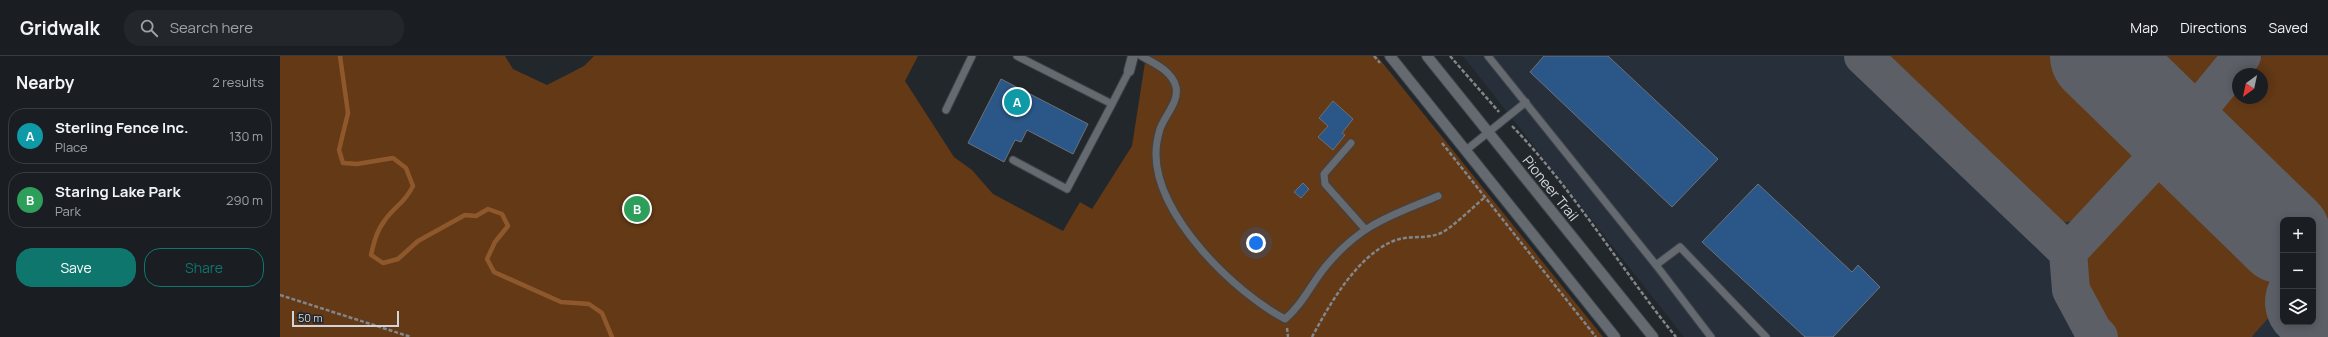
<!DOCTYPE html>
<html lang="en">
<head>
<meta charset="utf-8">
<style>
  body { margin:0; font-family:Manrope,sans-serif; background:#23262a; color:#f1f3f6 }
  .controls { position:absolute; right:12px; bottom:12px; display:grid; overflow:hidden; border-radius:8px; box-shadow:0 2px 10px #0003 }
  .controls button { width:36px; height:36px; display:grid; place-items:center; padding:0; border:0; border-bottom:1px solid #383b3f; background:#1a1d21; color:#f1f3f6; font:20px sans-serif }
  .compass { position:absolute; left:1952px; top:12px; width:36px; height:36px; border-radius:50%; background:#1a1d21; box-shadow:0 2px 10px #0003; rotate:213deg }
  .scale { position:absolute; left:12px; bottom:10px; width:107px; box-sizing:border-box; padding-left:4px; border:2px solid #d1d4d8; border-top:0; font-size:11px; line-height:14px; white-space:nowrap; color:#d1d4d8; -webkit-text-stroke:3px #22272c; paint-order:stroke }
  .you { position:absolute; left:976px; top:187px; width:14px; height:14px; margin:-10px; border:3px solid #fff; border-radius:50%; background:#1a73e8; box-shadow:0 0 0 6px #1a73e833 }
  .badge { display:grid; place-items:center; width:26px; height:26px; border-radius:50%; background:#0f766e; color:#fff; font-size:13px; font-weight:700 }
  .pin { position:absolute; translate:-50% -50%; border:2px solid #fff; box-shadow:0 1px 4px #0006 }
  .list { margin:0; padding:0; list-style:none }
  h2 { display:flex; justify-content:space-between; align-items:center; height:52px; margin:0; padding:0 16px; font-size:17px }
  h2 small { font-size:13px; font-weight:400; color:#9fa2a5 }
  .list li { display:grid; grid-template-columns:26px 1fr auto; gap:12px; align-items:center; box-sizing:border-box; height:56px; margin:0 8px 8px; padding:0 8px; border:1px solid #383b3f; border-radius:16px }
  .list b { display:block; font-size:15px; white-space:nowrap }
  .list p { margin:0; font-size:13px; white-space:nowrap; color:#9fa2a5 }
  .list em { font-size:13px; font-style:normal; color:#9fa2a5 }
  .actions { display:flex; gap:8px; padding:12px 16px }
  .actions a { flex:1; padding:9px 0; border:1px solid #0f766e; border-radius:16px; text-align:center; font-size:14px; color:#0f766e }
  .actions .main { background:#0f766e; color:#fff }
  .icon { flex:none; width:22px; height:22px; fill:none; stroke:currentColor; stroke-width:2; stroke-linecap:round; stroke-linejoin:round }
  .map { position:relative; flex:none; width:2048px; height:281px; overflow:hidden }
  header { display:flex; align-items:center; gap:24px; box-sizing:border-box; height:56px; padding:0 20px; background:#1a1d21; border-bottom:1px solid #383b3f }
  header strong { font-size:19px }
  nav { display:flex; gap:22px; margin-inline-start:auto; font-size:14px }
  .search { width:280px; height:36px; background:#23262a; display:flex; align-items:center; gap:10px; box-sizing:border-box; padding:0 14px; border-radius:16px; color:#9fa2a5; font-size:15px }
  main { display:flex }
  aside { flex:1; background:#1a1d21 }
  .map>svg:first-child { display:block }
  .built { fill:#27303a; fill-rule:evenodd }
  .green { fill:#633916 }
  .lines { fill:none; stroke-linecap:round; stroke-linejoin:round }
  .stream { stroke:#8f582c; stroke-width:4.5 }
  .taxiway { stroke:#5c6066; stroke-width:38 }
  .runway { stroke:#5c6066; stroke-width:96 }
  .building { fill:#2a5787; stroke:#6c7178 }
  .lane-casing { stroke:#3f4348; stroke-width:9 }
  .street-casing { stroke:#3f4348; stroke-width:12 }
  .secondary-casing { stroke:#3f4348; stroke-width:12 }
  .path { stroke:#82868b; stroke-width:2.5; stroke-dasharray:4 2; stroke-linecap:butt }
  .lane { stroke:#646a70; stroke-width:7 }
  .street { stroke:#646a70; stroke-width:10 }
  .secondary { stroke:#646a70; stroke-width:10 }
  .labels { text-anchor:middle; dominant-baseline:central; stroke-width:3; stroke-linejoin:round; paint-order:stroke }
  .street-label { font-size:14px; fill:#d1d4d8; stroke:#22272c }
</style>
</head>
<body>
<header>
<strong>Gridwalk</strong>
<div class="search"><svg class="icon" aria-label="search" viewBox="0 0 24 24"><circle cx="10" cy="10" r="6"/><path d="M15 15l6 6"/></svg>Search here</div>
<nav><a>Map</a><a>Directions</a><a>Saved</a></nav>
</header>
<main>
<aside>
<h2>Nearby<small>2 results</small></h2>
<ul class="list">
<li><span class="badge" style="background:#0f9aa8">A</span><div><b>Sterling Fence Inc.</b><p>Place</p></div><em>130 m</em></li>
<li><span class="badge" style="background:#2e9e5b">B</span><div><b>Staring Lake Park</b><p>Park</p></div><em>290 m</em></li>
</ul>
<div class="actions"><a class="main">Save</a><a>Share</a></div>
</aside>
<div class="map">
<svg width="2048" height="281" viewBox="0 0 2048 281">
  <rect width="100%" height="100%" fill="#22272c"/>
  <!-- built -->
  <path class="built" d="M1183 0H2048V281H1404ZM1958 18H1982V42H1958ZM2003 164H2033V266H2003Z"/>
  <!-- green -->
  <path class="green" d="M0 0H225L233 13 267 29 304 10 314 0H638L625 25 674 101 692 114 713 138 783 175 800 146 812 153 852 90 866 0H1097L1323 281H0Z
    M1605 0H1779L1854 72C1860 84 1862 96 1856 108 1849 120 1818 148 1806 159 1792 168 1780 168 1766 160L1610 10Z
    M1850 0H1947C1938 11 1928 27 1916 35 1891 50 1865 15 1850 0Z
    M1982 0H2048V174L2038 175 2033 173V164H2021L1945 92C1929 63 1939 53 1958 29V42H1982V18H1967Z
    M1889 124 1909 125 1998 212C2015 240 1989 260 1972 281H1838C1822 265 1802 239 1802 216 1802 207 1807 200 1811 193L1873 129 1880 125Z"/>
  <g class="lines">
    <!-- stream -->
    <path class="stream" d="M60 0 68 57 59 94 63 107 77 108 113 102 126 112 133 130C124 148 116 149 105 164 97 174 94 186 91 199L103 207 118 203 138 185 185 159 196 160 208 153 222 158 228 170 215 186 207 203 214 216 281 246 309 248 322 257 332 281"/>
    <!-- taxiway -->
    <path class="taxiway" d="M1583 0 1788 196 1791 234 1813 275 1819 281
      M1788 196 1898 78 1962 0"/>
    <!-- runway -->
    <path class="runway" d="M1818 0 2003 180
      M2033 246 2048 227"/>
  </g>
  <!-- building -->
  <path class="building" d="M1264 0H1328L1438 103 1392 151 1250 16Z
    M721 23 808 68 793 98 747 74 741 86 735 84 724 106 688 87Z
    M1053 45 1073 63 1062 77 1065 79 1053 94 1038 81 1048 70 1039 62Z
    M1023 127 1029 133 1021 142 1014 136Z
    M1478 128 1572 216 1578 209 1600 231 1553 281H1525L1422 186Z"/>
  <g class="lines">
    <defs>
      <path id="lane" d="M737 0 832 48 849 15
        M861 0C874 7 892 15 896 31 899 46 885 59 880 73 878 80 876 89 876 97 875 159 954 236 1005 263 1023 248 1031 228 1046 210 1081 168 1110 160 1158 140
        M1208 0 1376 209
        M666 54 692 0
        M1071 87 1044 118 1045 128 1085 173
        M1185 95 1246 46
        M733 104 787 133 832 48
        M1431 281 1376 209 1400 191 1486 281"/>
      <path id="street" d="M849 15 853 0"/>
      <path id="secondary" d="M1110 0 1335 281
        M1147 0 1373 281"/>
    </defs>
    <!-- lane casing -->
    <use href="#lane" class="lane-casing"/>
    <!-- street casing -->
    <use href="#street" class="street-casing"/>
    <!-- secondary casing -->
    <use href="#secondary" class="secondary-casing"/>
    <!-- path -->
    <path class="path" d="M1094 0 1100 7
      M1170 0 1219 56
      M1232 70C1294 134 1340 212 1396 281
      M1162 87 1316 281
      M0 239 131 281
      M1007 272 1008 281
      M1032 281C1049 249 1076 202 1111 186 1127 178 1146 184 1161 177 1173 171 1193 151 1204 142"/>
    <!-- lane -->
    <use href="#lane" class="lane"/>
    <!-- street -->
    <use href="#street" class="street"/>
    <!-- secondary -->
    <use href="#secondary" class="secondary"/>
  </g>
  <g class="labels">
    <!-- street labels -->
    <g class="street-label">
      <text transform="translate(1271 132) rotate(51)">Pioneer Trail</text>
    </g>
  </g>
</svg>
<div class="controls">
<button>+</button>
<button>−</button>
<button><svg class="icon" aria-label="layers" viewBox="0 0 24 24"><path d="M12 4l9 5-9 5-9-5zM3 14l9 5 9-5"/></svg></button>
</div>
<svg class="compass" viewBox="-18 -18 36 36"><path d="M0-13l5 13h-10z" fill="#e53935"/><path d="M0 13l5-13h-10z" fill="#9fa2a5"/></svg>
<div class="scale">50 m</div>
<div class="you"></div>
<div class="pin badge" style="left:737px;top:46px;background:#0f9aa8">A</div>
<div class="pin badge" style="left:357px;top:153px;background:#2e9e5b">B</div>
</div>
</main>
</body>
</html>
